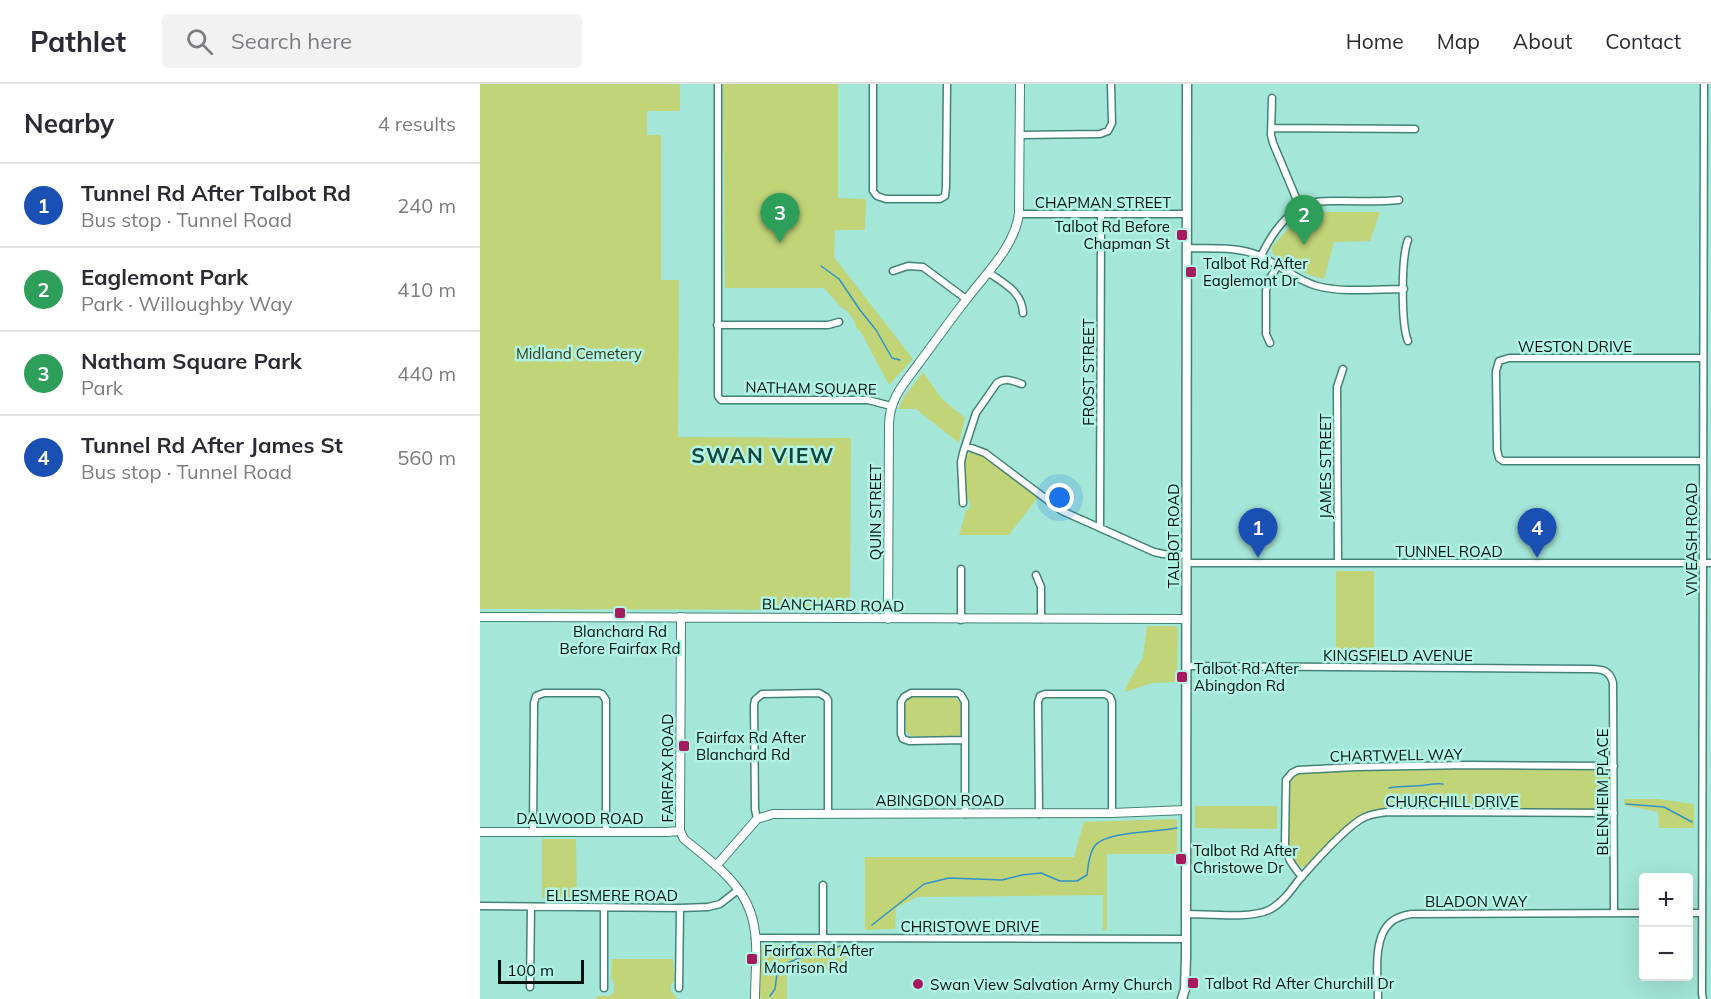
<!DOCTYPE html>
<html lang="en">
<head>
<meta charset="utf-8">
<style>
  body { margin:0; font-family:Mulish,sans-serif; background:#f2f2f3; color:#2b2b33 }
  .controls { position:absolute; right:18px; bottom:18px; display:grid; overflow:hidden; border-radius:6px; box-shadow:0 6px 24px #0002 }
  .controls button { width:54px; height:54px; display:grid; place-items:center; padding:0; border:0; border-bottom:2px solid #e1e1e2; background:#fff; color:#2b2b33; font:30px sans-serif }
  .scale { position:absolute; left:18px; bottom:15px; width:86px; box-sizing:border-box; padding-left:6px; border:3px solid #00110c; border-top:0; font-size:16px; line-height:21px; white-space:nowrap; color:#00110c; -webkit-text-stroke:4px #b1f3e4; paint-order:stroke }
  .you { position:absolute; left:580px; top:414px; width:21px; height:21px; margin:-15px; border:4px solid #fff; border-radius:50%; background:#1a73e8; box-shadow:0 0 0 9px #1a73e833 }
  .badge { display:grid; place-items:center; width:39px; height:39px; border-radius:50%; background:#7c3aed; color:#fff; font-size:20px; font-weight:700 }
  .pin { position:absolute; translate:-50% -50px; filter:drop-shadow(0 2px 3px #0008) }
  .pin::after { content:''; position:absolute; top:32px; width:21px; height:18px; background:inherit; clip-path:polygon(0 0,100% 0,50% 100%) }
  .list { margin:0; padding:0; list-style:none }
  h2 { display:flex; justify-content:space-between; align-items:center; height:78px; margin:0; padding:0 24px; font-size:26px }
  h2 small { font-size:20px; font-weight:400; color:#7c7c81 }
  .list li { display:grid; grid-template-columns:39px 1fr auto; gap:18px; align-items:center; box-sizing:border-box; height:84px; padding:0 24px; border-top:2px solid #e1e1e2 }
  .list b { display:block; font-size:22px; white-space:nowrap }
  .list p { margin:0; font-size:20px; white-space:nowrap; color:#7c7c81 }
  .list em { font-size:20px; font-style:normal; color:#7c7c81 }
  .icon { flex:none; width:33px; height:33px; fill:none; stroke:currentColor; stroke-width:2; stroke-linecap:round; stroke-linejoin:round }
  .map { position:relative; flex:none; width:1231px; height:915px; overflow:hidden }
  header { display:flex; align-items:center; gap:36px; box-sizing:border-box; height:84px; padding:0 30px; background:#fff; border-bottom:2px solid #e1e1e2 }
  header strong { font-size:28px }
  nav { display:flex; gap:33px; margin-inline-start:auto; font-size:21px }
  .search { width:420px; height:54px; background:#f2f2f3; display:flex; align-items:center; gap:15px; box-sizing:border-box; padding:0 21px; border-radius:6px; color:#7c7c81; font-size:22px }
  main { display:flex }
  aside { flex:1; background:#fff }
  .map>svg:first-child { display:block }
  .green { fill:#c1d478 }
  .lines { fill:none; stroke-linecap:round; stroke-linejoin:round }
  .stream { stroke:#3192cb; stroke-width:1.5 }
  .minor-casing { stroke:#438376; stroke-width:9 }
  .tertiary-casing { stroke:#438376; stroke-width:10 }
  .secondary-casing { stroke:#438376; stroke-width:11 }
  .minor { stroke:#fff; stroke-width:6 }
  .tertiary { stroke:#fff; stroke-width:8 }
  .secondary { stroke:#fff; stroke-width:8 }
  .poi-dot { fill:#a71a5d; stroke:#b1f3e4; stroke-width:2 }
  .labels { text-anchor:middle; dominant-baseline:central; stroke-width:5; stroke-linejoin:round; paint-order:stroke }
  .street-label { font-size:15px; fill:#00110c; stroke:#b1f3e4 }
  .poi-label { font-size:15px; fill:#00110c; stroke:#b1f3e4; text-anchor:start }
  .park-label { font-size:15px; fill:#343b14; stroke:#b1f3e4 }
  .district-label { font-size:21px; font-weight:bold; letter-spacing:1.5px; fill:#12453c; stroke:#b1f3e4 }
</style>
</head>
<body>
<header>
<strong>Pathlet</strong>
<div class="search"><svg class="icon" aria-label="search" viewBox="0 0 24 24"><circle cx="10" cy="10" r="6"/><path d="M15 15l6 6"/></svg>Search here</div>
<nav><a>Home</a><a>Map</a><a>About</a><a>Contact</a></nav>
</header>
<main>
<aside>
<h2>Nearby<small>4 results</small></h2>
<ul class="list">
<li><span class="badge" style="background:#1a4fb4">1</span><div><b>Tunnel Rd After Talbot Rd</b><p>Bus stop · Tunnel Road</p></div><em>240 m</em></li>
<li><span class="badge" style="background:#2e9e5b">2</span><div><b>Eaglemont Park</b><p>Park · Willoughby Way</p></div><em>410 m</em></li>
<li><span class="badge" style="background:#2e9e5b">3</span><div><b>Natham Square Park</b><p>Park</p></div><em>440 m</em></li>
<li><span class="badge" style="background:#1a4fb4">4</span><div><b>Tunnel Rd After James St</b><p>Bus stop · Tunnel Road</p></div><em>560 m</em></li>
</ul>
</aside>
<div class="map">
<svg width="1231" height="915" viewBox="0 0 1231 915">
  <rect width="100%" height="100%" fill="#a4e6d7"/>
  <!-- green -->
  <path class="green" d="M0 0H200V27H167V51H181V196H199L198 353 371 354 370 526 0 525Z
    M243 0H358V114L386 115 385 146H355L354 173 433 275 409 301 381 248 376 243 374 236 367 227 361 223 344 204H245Z
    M831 128H900L890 157 854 158 844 195 829 191 793 170 792 163 820 131Z
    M443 288 462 315 485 334 479 359 436 325H418L424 313Z
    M490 368H496L503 372 558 413 529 451H479L486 427 489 425 491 420 485 409 484 383 486 372Z
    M856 487H894V573H856Z
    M667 542H694L698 544 697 598 672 599 645 608 646 603 663 573Z
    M433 613 475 614 483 620V647L480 651 475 653 431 652 426 647 425 620 428 615Z
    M983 681 1129 684 1131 687V718L1128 724 1118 726 915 725 884 730 877 734 870 739 831 781 822 783C814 780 811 773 808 765L809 701 811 694 816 690Z
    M1144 715H1178L1214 720V744H1179L1178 728 1144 721Z
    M715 722H797V745L715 744Z
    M697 735V770H627V846H623V811L437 813 416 824 415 845 385 846V773H594L604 738Z
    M62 755H96L97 814H62Z
    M286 861H368V885H307V915H281L280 908V864Z
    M132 875H193L194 897 191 901V907L196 913V915H117V912H129L134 908V900L131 893Z"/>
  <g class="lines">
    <!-- stream -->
    <path class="stream" d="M341 182 359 195 380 226 396 246 412 274 420 276
      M909 704C918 702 925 703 933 702 944 702 951 699 963 700
      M1146 720 1184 723 1212 738
      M392 841 444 800 469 794 522 796 542 791 561 789 580 797H597L607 791C608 782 609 770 614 763 624 747 678 748 697 744
      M290 912 295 905 297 890 303 881 317 875 336 871 360 862"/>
    <defs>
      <path id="minor" d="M238 0V312L241 316H388L411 322
        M393 0V107L397 112 406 115H460L465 112 466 103 467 0
        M792 14 791 51 793 59 819 121V125
        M792 44 935 45
        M540 51 620 50 628 47 632 39 631 0
        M539 130H707
        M928 156C921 174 921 240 928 257
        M707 164C731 165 757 162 780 172 799 180 815 196 837 202 862 209 897 205 924 205
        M781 172C791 151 806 127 831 119 841 116 853 117 863 117 882 117 901 118 919 116
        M413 187 428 182 443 183 486 215
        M508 188C524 200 542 207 543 229
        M237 241H348L359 238
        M790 259 786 250V207L788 197 797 183
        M486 362 505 369 582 427 674 468 683 470 706 471
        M1223 377H1023L1019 374 1017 366 1016 287 1019 277 1029 274H1223
        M483 419 481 378 483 369 496 329 517 299C525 293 533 297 542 300
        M620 444 621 131
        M706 479H1231
        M858 479 857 303 863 285
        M556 491 561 503V535
        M481 536V485
        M707 582 1111 585C1123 585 1130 587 1133 599L1134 829
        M485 656 429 657 423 655 421 650V618L424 613 431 609H478L481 611 485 618V730
        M559 730 558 618 560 612 565 610H625L630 613 632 618V729
        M277 735 275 725 274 621 275 616 282 610 339 609 346 613 348 616V729
        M53 748 54 619 56 612 64 609H119L122 610 126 616V748
        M822 793C813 782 807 775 805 760L806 696 812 689 818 686 876 683 989 681 1134 682
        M0 822 200 824 228 823 240 820 258 806
        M1208 829H1222
        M706 830C728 830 770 835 789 826 801 820 810 808 818 797 832 781 867 741 885 733 892 730 899 729 907 728L1134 729
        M343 853V801
        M275 854 706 855
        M50 903 51 823
        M124 904V823
        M199 904 200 824
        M898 915C898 893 892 854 911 838 917 833 925 831 932 830L1164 829
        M1223 915 1222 910 1224 0"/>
      <path id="tertiary" d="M0 533 706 535
        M201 533 200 747 204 755C228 775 259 796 270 827 280 854 275 886 275 915
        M408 535 409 340C410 313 424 300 439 279 455 258 470 236 486 216 506 189 534 164 539 130L540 0
        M0 748H187L200 747
        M236 782 277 735 293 730 632 729 706 726"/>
      <path id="secondary" d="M702 915 705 905 706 873 707 0"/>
    </defs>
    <!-- minor casing -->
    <use href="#minor" class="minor-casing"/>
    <!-- tertiary casing -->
    <use href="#tertiary" class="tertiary-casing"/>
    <!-- secondary casing -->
    <use href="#secondary" class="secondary-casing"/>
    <!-- minor -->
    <use href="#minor" class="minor"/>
    <!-- tertiary -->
    <use href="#tertiary" class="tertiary"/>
    <!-- secondary -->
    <use href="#secondary" class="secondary"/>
  </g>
  <!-- markers -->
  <g class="poi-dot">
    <rect x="696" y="145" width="12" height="12" rx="3"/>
    <rect x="705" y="182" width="12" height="12" rx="3"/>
    <rect x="134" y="523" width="12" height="12" rx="3"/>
    <rect x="696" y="587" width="12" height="12" rx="3"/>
    <rect x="198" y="656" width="12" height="12" rx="3"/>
    <rect x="695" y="769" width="12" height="12" rx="3"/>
    <rect x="266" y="869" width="12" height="12" rx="3"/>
    <rect x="707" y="893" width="12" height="12" rx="3"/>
    <circle cx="438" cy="900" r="6"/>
  </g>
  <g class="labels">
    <!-- street labels -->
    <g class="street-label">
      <text x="623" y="118">CHAPMAN STREET</text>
      <text x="1095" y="262">WESTON DRIVE</text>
      <text transform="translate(608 288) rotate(-90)">FROST STREET</text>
      <text transform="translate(331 304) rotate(1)">NATHAM SQUARE</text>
      <text transform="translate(845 382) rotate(-90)">JAMES STREET</text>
      <text transform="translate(395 428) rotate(-90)">QUIN STREET</text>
      <text transform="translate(693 452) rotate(-90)">TALBOT ROAD</text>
      <text transform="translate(1211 455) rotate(-90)">VIVEASH ROAD</text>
      <text x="969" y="467">TUNNEL ROAD</text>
      <text transform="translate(353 521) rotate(1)">BLANCHARD ROAD</text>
      <text x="918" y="571">KINGSFIELD AVENUE</text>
      <text transform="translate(916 671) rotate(-1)">CHARTWELL WAY</text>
      <text transform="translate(187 684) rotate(-90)">FAIRFAX ROAD</text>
      <text transform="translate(1122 708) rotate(-90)">BLENHEIM PLACE</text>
      <text x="460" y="716">ABINGDON ROAD</text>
      <text x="972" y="717">CHURCHILL DRIVE</text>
      <text x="100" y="734">DALWOOD ROAD</text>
      <text x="132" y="811">ELLESMERE ROAD</text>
      <text x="996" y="817">BLADON WAY</text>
      <text x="490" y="842">CHRISTOWE DRIVE</text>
    </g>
    <!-- poi labels -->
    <g class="poi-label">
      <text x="690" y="142" text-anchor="end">Talbot Rd Before<tspan x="690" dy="17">Chapman St</tspan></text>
      <text x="723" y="179">Talbot Rd After<tspan x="723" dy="17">Eaglemont Dr</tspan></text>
      <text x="140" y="547" text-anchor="middle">Blanchard Rd<tspan x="140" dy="17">Before Fairfax Rd</tspan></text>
      <text x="714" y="584">Talbot Rd After<tspan x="714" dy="17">Abingdon Rd</tspan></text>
      <text x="216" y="653">Fairfax Rd After<tspan x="216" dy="17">Blanchard Rd</tspan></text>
      <text x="713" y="766">Talbot Rd After<tspan x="713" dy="17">Christowe Dr</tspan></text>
      <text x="284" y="866">Fairfax Rd After<tspan x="284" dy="17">Morrison Rd</tspan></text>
      <text x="725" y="899">Talbot Rd After Churchill Dr</text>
      <text x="450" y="900">Swan View Salvation Army Church</text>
    </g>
    <!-- park labels -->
    <g class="park-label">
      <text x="99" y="269">Midland Cemetery</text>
    </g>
    <!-- district labels -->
    <g class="district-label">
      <text x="283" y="371">SWAN VIEW</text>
    </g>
  </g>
</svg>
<div class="controls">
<button>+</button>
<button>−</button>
</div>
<div class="scale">100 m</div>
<div class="you"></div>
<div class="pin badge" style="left:778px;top:474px;background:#1a4fb4">1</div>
<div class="pin badge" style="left:824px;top:161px;background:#2e9e5b">2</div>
<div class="pin badge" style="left:300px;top:159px;background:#2e9e5b">3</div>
<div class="pin badge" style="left:1057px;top:474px;background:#1a4fb4">4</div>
</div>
</main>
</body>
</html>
